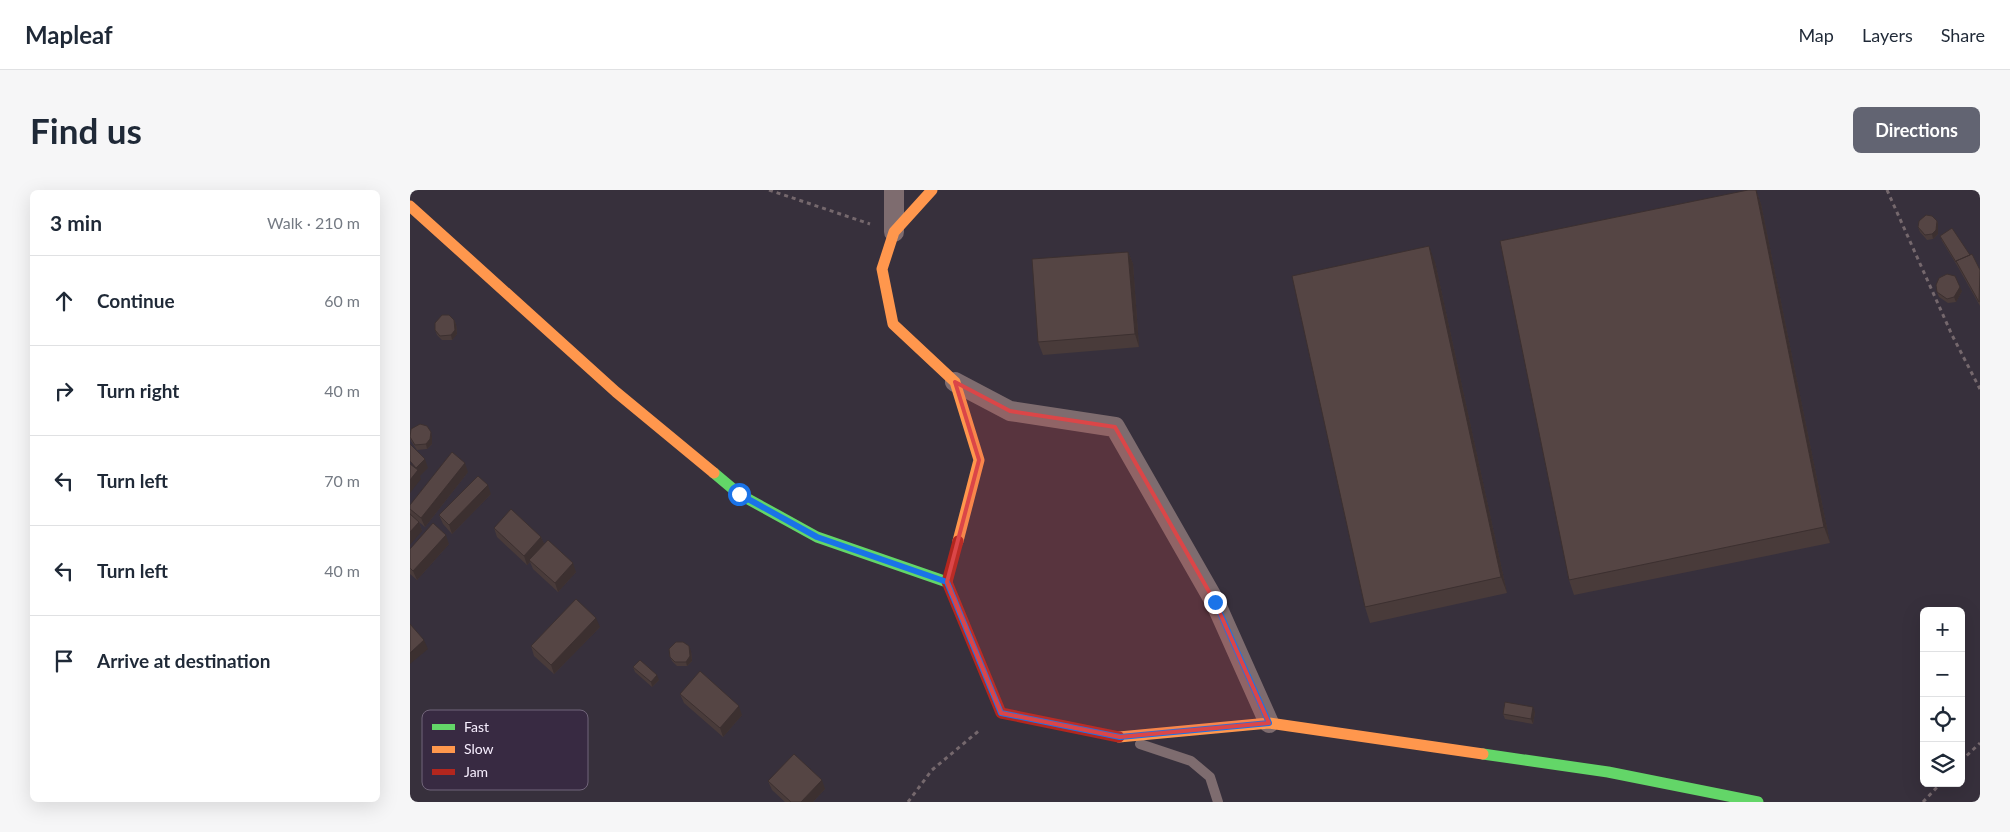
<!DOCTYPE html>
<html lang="en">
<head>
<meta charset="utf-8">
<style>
  body { margin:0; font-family:Lato,sans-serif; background:#f6f6f7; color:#1f2937 }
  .controls { position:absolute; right:15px; bottom:15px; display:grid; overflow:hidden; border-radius:8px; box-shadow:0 5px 20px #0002 }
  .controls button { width:45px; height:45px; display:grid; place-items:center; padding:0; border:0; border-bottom:1px solid #e0e1e3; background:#fff; color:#1f2937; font:25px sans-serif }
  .stop { position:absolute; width:15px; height:15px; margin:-11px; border:4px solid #1a73e8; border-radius:50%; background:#fff }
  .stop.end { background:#1a73e8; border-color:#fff; box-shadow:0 1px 5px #0008 }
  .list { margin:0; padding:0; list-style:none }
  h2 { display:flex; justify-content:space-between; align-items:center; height:65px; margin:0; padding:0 20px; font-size:21px }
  h2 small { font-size:16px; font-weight:400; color:#747a83 }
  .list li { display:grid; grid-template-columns:32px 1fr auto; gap:15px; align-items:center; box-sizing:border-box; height:90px; padding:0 20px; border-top:1px solid #e0e1e3 }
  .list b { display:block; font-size:19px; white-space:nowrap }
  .list em { font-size:16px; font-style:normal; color:#747a83 }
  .icon { flex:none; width:28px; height:28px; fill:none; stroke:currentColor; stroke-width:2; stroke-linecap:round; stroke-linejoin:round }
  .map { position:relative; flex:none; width:1570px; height:612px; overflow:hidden; border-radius:8px }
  header { display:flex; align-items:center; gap:30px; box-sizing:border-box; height:70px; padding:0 25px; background:#fff; border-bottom:1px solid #e0e1e3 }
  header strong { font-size:24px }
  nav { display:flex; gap:28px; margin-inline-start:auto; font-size:18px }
  .intro { display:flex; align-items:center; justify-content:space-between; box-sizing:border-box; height:120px; padding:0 30px }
  h1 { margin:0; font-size:35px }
  .button { padding:12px 22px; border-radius:8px; background:#626472; color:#fff; font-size:18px; font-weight:700 }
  main { display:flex; gap:30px; padding:0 30px }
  aside { flex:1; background:#fff; border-radius:8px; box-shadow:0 5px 20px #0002 }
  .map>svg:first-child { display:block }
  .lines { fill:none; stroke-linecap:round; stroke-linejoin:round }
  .path { stroke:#75686d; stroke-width:3; stroke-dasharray:4 4; stroke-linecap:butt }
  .lane { stroke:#7e6c6f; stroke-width:10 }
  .street { stroke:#7e6c6f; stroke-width:20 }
  .fast { stroke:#63d668; stroke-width:11 }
  .slow { stroke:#ff974d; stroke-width:11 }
  .jam { stroke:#b3261e; stroke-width:11 }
  .wall { fill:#493b3a }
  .shaded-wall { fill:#3c3030 }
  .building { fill:#554544; stroke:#3c3030 }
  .route { stroke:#1a73e8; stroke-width:6 }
  .marked { fill:#db4648; fill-opacity:0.2; stroke:#db4648; stroke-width:4; stroke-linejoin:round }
  .key { fill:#382a42; stroke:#71657a; stroke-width:1 }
  .key-label { font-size:14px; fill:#f7eefe }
</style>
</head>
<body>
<header>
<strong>Mapleaf</strong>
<nav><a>Map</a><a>Layers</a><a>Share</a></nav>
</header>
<div class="intro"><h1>Find us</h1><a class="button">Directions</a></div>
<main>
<aside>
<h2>3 min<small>Walk · 210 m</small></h2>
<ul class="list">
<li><svg class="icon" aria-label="ahead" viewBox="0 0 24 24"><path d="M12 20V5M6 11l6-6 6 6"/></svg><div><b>Continue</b></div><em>60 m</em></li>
<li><svg class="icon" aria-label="right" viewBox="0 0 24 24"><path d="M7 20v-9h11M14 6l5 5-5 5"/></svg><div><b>Turn right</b></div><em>40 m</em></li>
<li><svg class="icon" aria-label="left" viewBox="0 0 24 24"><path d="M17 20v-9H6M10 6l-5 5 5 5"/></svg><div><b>Turn left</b></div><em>70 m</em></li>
<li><svg class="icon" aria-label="left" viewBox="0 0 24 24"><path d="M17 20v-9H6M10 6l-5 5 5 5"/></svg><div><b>Turn left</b></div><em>40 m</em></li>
<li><svg class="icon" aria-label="arrive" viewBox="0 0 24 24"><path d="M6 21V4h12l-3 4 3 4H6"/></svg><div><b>Arrive at destination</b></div></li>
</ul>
</aside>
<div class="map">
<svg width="1570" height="612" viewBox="0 0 1570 612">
  <rect width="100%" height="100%" fill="#37303c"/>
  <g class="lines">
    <!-- path -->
    <path class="path" d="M359 0 460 34
      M1477 0 1542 145 1570 199
      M1551 571 1570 553
      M498 612 522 580 571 539
      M1513 612 1531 593"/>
    <!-- lane -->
    <path class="lane" d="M730 554 781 571 800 587 808 612"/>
    <!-- street -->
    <path class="street" d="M484 0V42
      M545 192 600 221 705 237 805 412 859 533"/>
    <!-- fast -->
    <path class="fast" d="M304 283 329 304 407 347 537 392
      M1073 564 1198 582 1348 612"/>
    <!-- slow -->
    <path class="slow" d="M522 0 484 42 472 79 483 134 545 192 569 270 548 351
      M0 16 206 202 304 283
      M709 547 859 533 1073 564"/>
    <!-- jam -->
    <path class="jam" d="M548 351 537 392 591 523 709 547"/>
  </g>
  <!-- wall -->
  <path class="wall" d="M1346 0 1351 14 1420 353 1164 405 1159 390Z
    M1527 31 1528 35V44L1523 49 1517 50 1510 42 1508 37Z
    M1530 46 1570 80V116L1548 77 1532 51Z
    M718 62 723 74 729 157 633 165 628 152Z
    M1025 72 1097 403 960 433 955 417Z
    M1552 101 1546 112 1538 113 1529 107 1527 102Z
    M44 130 46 134 47 144 42 150H32L27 145 25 140Z
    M0 243 22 247V254L17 259 7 260 1 251 0 248Z
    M58 282 15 337 9 332 12 341 1 325 0 323V315Z
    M81 304 42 344 33 334 29 325Z
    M84 338 131 347 134 354 166 382 148 402 123 379 120 372 117 375 87 347Z
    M39 354 7 390 0 384V359Z
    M190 437 144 484 124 466 121 456Z
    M281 461 282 471 277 476H267L262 471 260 467Z
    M223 477 249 490 242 497 225 482Z
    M270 504 332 525 313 547 274 513Z
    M1125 522 1123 534 1095 529 1093 524Z
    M358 591 415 599 403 612H375L362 600Z"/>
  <!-- shaded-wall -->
  <path class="shaded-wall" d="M1346 0 1351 14 1420 353 1414 337Z
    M1527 31 1528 35V44L1523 49 1522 44Z
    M1019 56 1025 72 1097 403 1091 387Z
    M718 62 723 74 729 157 725 144Z
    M1550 97 1552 101 1546 112 1544 107Z
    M44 130 46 134 47 144 42 150 41 145Z
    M21 242 22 247V254L17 259 16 254Z
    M15 269 18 278 10 286 11 289 0 303V290L7 281 6 278Z
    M55 273 58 282 15 337 11 328Z
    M78 295 81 304 42 344 39 335Z
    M9 332 12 341 0 355V342Z
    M36 345 39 354 7 390 3 381Z
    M131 347 135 356 119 370 120 372 117 375 114 366Z
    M163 373 166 382 148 402 145 393Z
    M186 428 190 437 144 484 141 475Z
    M14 450 18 459 0 474V463Z
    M279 456 281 461 282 471 277 476 276 472Z
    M247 485 249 490 242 497 241 492Z
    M329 516 332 525 313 547 310 538Z
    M1123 517 1125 522 1123 534 1121 529Z
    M412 590 415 599 403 612H391Z"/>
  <!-- building -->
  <path class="building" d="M1338 0H1346L1414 337 1159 390 1090 51Z
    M1516 25 1522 26 1527 31 1526 40 1522 44 1515 45 1508 37 1509 31Z
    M1542 38 1560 65 1546 71V72L1530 46Z
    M1019 56 1091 387 955 417 882 86Z
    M718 62 725 144 628 152 622 69Z
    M1562 64 1570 80 1569 112 1546 71Z
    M1537 84 1545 86 1550 97 1544 107 1537 109 1527 102 1526 95 1529 88Z
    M32 125H39L44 130 45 140 41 145 30 146 25 140V133Z
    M10 234 17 236 21 242 20 249 16 254 5 255 0 247 1 239Z
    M0 254 15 269 6 278 0 271Z
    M42 262 55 273 11 328 0 319V315Z
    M0 274 8 280 0 290Z
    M68 286 78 295 39 335 29 325Z
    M101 319 131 347 114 366 84 338Z
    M0 324 9 332 0 342Z
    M23 333 36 345 3 381 0 378V359Z
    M138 350 163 373 145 393 119 370Z
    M166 409 186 428 141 475 121 456Z
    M0 434 14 450 0 463Z
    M266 452H273L279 456 280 466 276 472H265L260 467 259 459Z
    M230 470 247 485 241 492 223 477Z
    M290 481 329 516 310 538 270 504Z
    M1095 512 1123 517 1121 529 1093 524Z
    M384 564 412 590 391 612H381L358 591Z"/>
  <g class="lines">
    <!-- route -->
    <path class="route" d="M329 304 407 347 537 392 591 523 710 547 859 533 805 412"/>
  </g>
  <!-- marked area -->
  <path class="marked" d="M545 192 600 221 705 237 805 412 859 533 710 547 591 523 537 392 569 270Z"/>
  <!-- legend -->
  <rect x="12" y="520" width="166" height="80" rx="8" class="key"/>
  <rect x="22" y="534" width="23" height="6" fill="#63d668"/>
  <rect x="22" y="556" width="23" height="7" fill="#ff974d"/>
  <rect x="22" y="579" width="23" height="6" fill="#b3261e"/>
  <g class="key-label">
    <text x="54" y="542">Fast</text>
    <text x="54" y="564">Slow</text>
    <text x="54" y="587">Jam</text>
  </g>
</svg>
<div class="controls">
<button>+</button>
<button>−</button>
<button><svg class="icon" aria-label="locate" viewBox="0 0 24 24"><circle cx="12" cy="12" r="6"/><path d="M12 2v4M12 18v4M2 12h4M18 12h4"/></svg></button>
<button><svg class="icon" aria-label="layers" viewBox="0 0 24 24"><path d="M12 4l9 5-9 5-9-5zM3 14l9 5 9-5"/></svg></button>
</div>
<div class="stop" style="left:329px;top:304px"></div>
<div class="stop end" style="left:805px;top:412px"></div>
</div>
</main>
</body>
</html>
